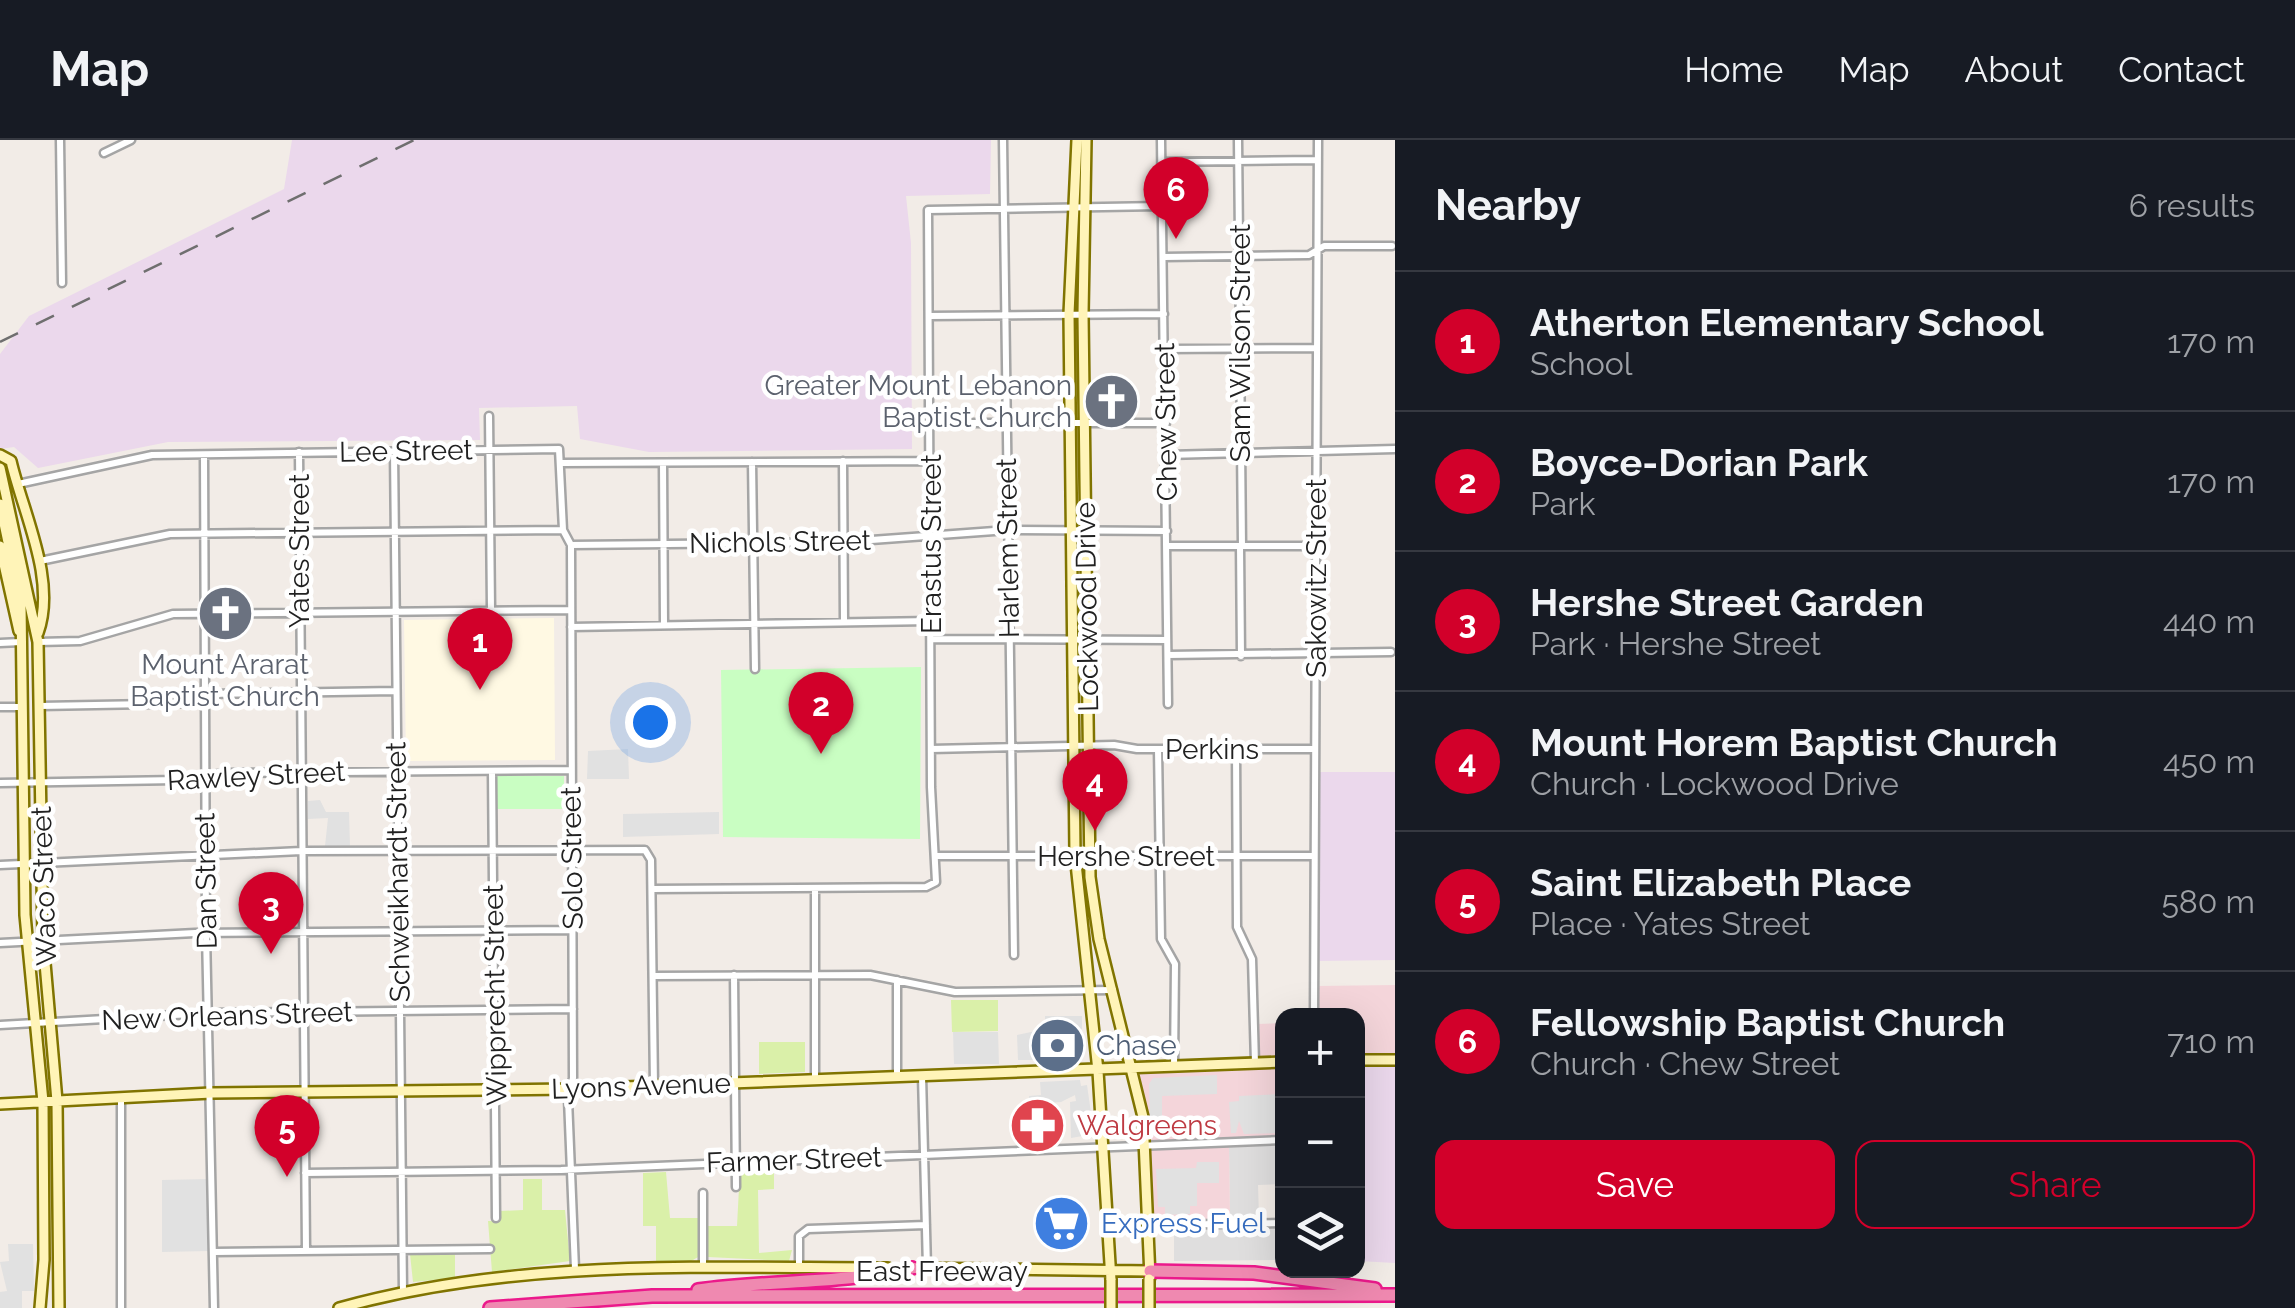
<!DOCTYPE html>
<html lang="en">
<head>
<meta charset="utf-8">
<style>
  body { margin:0; font-family:Raleway,sans-serif; background:#242831; color:#f1f3f6 }
  .controls { position:absolute; right:30px; bottom:30px; display:grid; overflow:hidden; border-radius:20px; box-shadow:0 10px 40px #0002 }
  .controls button { width:90px; height:90px; display:grid; place-items:center; padding:0; border:0; border-bottom:2px solid #363941; background:#171b24; color:#f1f3f6; font:50px sans-serif }
  .you { position:absolute; left:650px; top:582px; width:35px; height:35px; margin:-25px; border:8px solid #fff; border-radius:50%; background:#1a73e8; box-shadow:0 0 0 15px #1a73e833 }
  .badge { display:grid; place-items:center; width:65px; height:65px; border-radius:50%; background:#d2002a; color:#fff; font-size:32px; font-weight:700 }
  .pin { position:absolute; translate:-50% -82px; filter:drop-shadow(0 2px 5px #0008) }
  .pin::after { content:''; position:absolute; top:52px; width:35px; height:30px; background:inherit; clip-path:polygon(0 0,100% 0,50% 100%) }
  .list { margin:0; padding:0; list-style:none }
  h2 { display:flex; justify-content:space-between; align-items:center; height:130px; margin:0; padding:0 40px; font-size:42px }
  h2 small { font-size:32px; font-weight:400; color:#9ea1a6 }
  .list li { display:grid; grid-template-columns:65px 1fr auto; gap:30px; align-items:center; box-sizing:border-box; height:140px; padding:0 40px; border-top:2px solid #363941 }
  .list b { display:block; font-size:38px; white-space:nowrap }
  .list p { margin:0; font-size:32px; white-space:nowrap; color:#9ea1a6 }
  .list em { font-size:32px; font-style:normal; color:#9ea1a6 }
  .actions { display:flex; gap:20px; padding:30px 40px }
  .actions a { flex:1; padding:22px 0; border:2px solid #d2002a; border-radius:20px; text-align:center; font-size:35px; color:#d2002a }
  .actions .main { background:#d2002a; color:#fff }
  .icon { flex:none; width:55px; height:55px; fill:none; stroke:currentColor; stroke-width:2; stroke-linecap:round; stroke-linejoin:round }
  .map { position:relative; flex:none; width:1395px; height:1168px; overflow:hidden }
  header { display:flex; align-items:center; gap:60px; box-sizing:border-box; height:140px; padding:0 50px; background:#171b24; border-bottom:2px solid #363941 }
  header strong { font-size:48px }
  nav { display:flex; gap:55px; margin-inline-start:auto; font-size:35px }
  main { display:flex }
  aside { flex:1; background:#171b24 }
  .map>svg:first-child { display:block }
  .residential { fill:#dfdede }
  .commercial { fill:#f4d5da }
  .industrial { fill:#ebd8ec }
  .education { fill:#fff9e3 }
  .grass { fill:#daf0a9 }
  .park { fill:#c9fec2 }
  .parking { fill:#e1e1e1 }
  .lines { fill:none; stroke-linecap:round; stroke-linejoin:round }
  .street-casing { stroke:#a5a5a5; stroke-width:11 }
  .secondary-casing { stroke:#807400; stroke-width:14 }
  .highway-casing { stroke:#eb198b; stroke-width:16 }
  .street { stroke:#fff; stroke-width:6 }
  .secondary { stroke:#fff4b8; stroke-width:9 }
  .highway { stroke:#ef89b0; stroke-width:11 }
  .rail { stroke:#6f6f6f; stroke-width:2.5; stroke-dasharray:20 20; stroke-linecap:butt }
  .secondary-bridge-casing { stroke:#807400; stroke-width:14; stroke-linecap:butt }
  .secondary-bridge { stroke:#fff4b8; stroke-width:9 }
  .labels { text-anchor:middle; dominant-baseline:central; stroke-width:9; stroke-linejoin:round; paint-order:stroke }
  .street-label { font-size:28px; fill:#212121; stroke:#fff }
  .worship-label { font-size:28px; fill:#5b616d; stroke:#fff; text-anchor:end }
  .service-label { font-size:28px; fill:#4e5e75; stroke:#fff; text-anchor:start }
  .health-label { font-size:28px; fill:#be3a42; stroke:#fff; text-anchor:start }
  .shop-label { font-size:28px; fill:#366cbe; stroke:#fff; text-anchor:start }
</style>
</head>
<body>
<header>
<strong>Map</strong>
<nav><a>Home</a><a>Map</a><a>About</a><a>Contact</a></nav>
</header>
<main>
<div class="map">
<svg width="1395" height="1168" viewBox="0 0 1395 1168">
  <rect width="100%" height="100%" fill="#f2ece7"/>
  <!-- residential -->
  <path class="residential" d="M1282 1005V1044L1258 1045 1259 1079H1282V1120L1174 1121V1090L1230 1089 1229 1007Z"/>
  <!-- commercial -->
  <path class="commercial" d="M1395 845V924H1358V876H1317V846Z
    M1282 883V1005L1229 1007 1230 1080 1152 1081 1149 1001 1138 934 1258 926 1257 884Z"/>
  <!-- industrial -->
  <path class="industrial" d="M292 0H991L990 54 906 56 911 103 912 309 649 312 580 299 577 266 479 268 480 300 168 302 38 328 14 307 0 309V214L29 176 284 49Z
    M1318 632H1395V820L1317 821Z
    M1358 924H1395V1123L1358 1121Z"/>
  <!-- education -->
  <path class="education" d="M554 478 555 620 406 621 404 480Z"/>
  <!-- grass -->
  <path class="grass" d="M951 860H998V891L952 892Z
    M759 902H805V932L759 934Z
    M774 1024V1049L758 1050 759 1113 792 1110 789 1121 708 1117 707 1086H737L740 1029Z
    M666 1032 670 1078H700V1116L691 1121H656V1086H643V1033Z
    M523 1039H542V1070H565L570 1121 492 1132 488 1081H499L500 1071 523 1070Z
    M455 1112V1138L413 1142 410 1114Z"/>
  <!-- park -->
  <path class="park" d="M921 527 920 699 723 697 721 530Z
    M496 636H564V669H496Z"/>
  <!-- parking -->
  <path class="parking" d="M628 609 629 639H587L588 611Z
    M320 660 326 672H349L350 706H325L328 678 308 679V661Z
    M719 672V694L623 697V674Z
    M1045 876H1082V889L1075 891H1082V920H1018L1017 895 1045 889Z
    M953 892H998L999 924H954Z
    M1217 935V954L1162 956V985H1150L1149 944 1153 938Z
    M1080 940 1081 946 1087 945 1094 994 1071 998 1070 962 1076 961 1075 955 1061 962 1030 964 1029 956 1041 955 1040 942Z
    M1282 954V993L1244 994 1239 981 1236 993H1231L1229 962 1239 961V956Z
    M1197 1022H1219V1043H1197V1066H1190V1074L1165 1075V1067H1158L1156 1029 1196 1028Z
    M208 1039 209 1111 162 1112V1040Z
    M8 1104H33L34 1151H22V1168H0V1152L7 1151 0 1122 9 1121Z"/>
  <g class="lines">
    <defs>
      <path id="street" d="M60 0 62 143
        M1003 0 1014 815
        M1161 0 1168 564
        M1238 0 1242 406
        M104 13 131 0
        M1162 22 1318 20
        M1164 117 1309 115 1324 106H1392
        M929 176 1164 174
        M1164 209 1317 208
        M489 276 491 469
        M931 283H1166
        M299 312 306 1110
        M394 312 403 1152
        M204 315 206 793 214 1168
        M1167 315 1395 309
        M843 321 844 481
        M752 322 755 529
        M562 323 930 321
        M663 323 664 485
        M18 344 152 315 559 309 563 390 571 405 573 938 568 959 575 1129
        M571 405 844 402 1008 390 1167 391
        M1168 406H1316
        M1240 406 1241 516
        M40 421 170 394 563 390
        M571 487 931 481
        M932 499 1167 500
        M38 502 80 501 173 474 569 470
        M0 503 21 502
        M1168 515 1391 512
        M205 554 395 551
        M40 566 205 563
        M0 567H21
        M931 609 1114 605 1137 609H1314
        M1158 609 1161 799 1175 824 1174 927
        M1236 609 1237 787 1252 819 1255 923
        M492 631 496 1078
        M0 643 177 640 226 633 571 630
        M938 716H1314
        M0 725 301 711 645 710 651 720 654 946
        M815 748V940
        M652 749 926 747 936 742 931 647 928 70 1161 66
        M0 803 195 793 573 790
        M734 835 736 1047
        M653 836 870 835 955 852 1113 850
        M897 840V937
        M1314 876 1318 0
        M0 885 209 873 573 869
        M922 936 927 1128
        M121 958V1168
        M305 1033 561 1030 1282 1000
        M703 1053V1127
        M1150 1085 1282 1083
        M214 1112 490 1109
        M799 1127V1096L808 1089 926 1085"/>
      <path id="secondary" d="M1077 0 1069 174 1075 714 1098 931 1111 1140
        M1086 0 1083 174 1090 737 1099 799 1143 977 1150 1137
        M0 315 11 321C23 373 57 440 38 493
        M0 328 38 502 43 800 57 961 59 1168
        M0 364 21 464 25 775 43 962 44 1120 40 1168
        M0 406 19 491
        M1358 920H1395
        M0 964 211 953 571 949 1282 922
        M908 1128 1150 1131
        M339 1168C519 1118 703 1128 888 1128"/>
      <path id="highway" d="M1150 1131 1254 1133 1375 1149
        M698 1150C769 1140 843 1144 912 1128
        M490 1168 652 1156 1395 1155"/>
    </defs>
    <!-- street casing -->
    <use href="#street" class="street-casing"/>
    <!-- secondary casing -->
    <use href="#secondary" class="secondary-casing"/>
    <!-- highway casing -->
    <use href="#highway" class="highway-casing"/>
    <!-- street -->
    <use href="#street" class="street"/>
    <!-- secondary -->
    <use href="#secondary" class="secondary"/>
    <!-- highway -->
    <use href="#highway" class="highway"/>
    <!-- rail -->
    <path class="rail" d="M0 202 414 0"/>
    <defs>
      <path id="secondary-bridge" d="M1111 1140V1168
        M1149 1168V1139"/>
    </defs>
    <!-- secondary-bridge casing -->
    <use href="#secondary-bridge" class="secondary-bridge-casing"/>
    <!-- secondary-bridge -->
    <use href="#secondary-bridge" class="secondary-bridge"/>
  </g>
  <!-- icons -->
  <defs>
    <symbol id="church-disc" viewBox="-11 -11 22 22"><circle r="9.5" fill="#6b7280" stroke="#fff"/><path d="M-1.2-6h2.4v3.5h3.3v2.4h-3.3V6h-2.4V-.1h-3.3v-2.4h3.3Z" fill="#fff"/></symbol>
    <symbol id="bank-disc" viewBox="-11 -11 22 22"><circle r="9.5" fill="#5c6f8a" stroke="#fff"/><path d="M-6-4H6V4H-6ZM0-2.3a2.3 2.3 0 1 0 0 4.6a2.3 2.3 0 1 0 0-4.6Z" fill="#fff"/></symbol>
    <symbol id="pharmacy-disc" viewBox="-11 -11 22 22"><circle r="9.5" fill="#e0444e" stroke="#fff"/><path d="M-2-6h4v4h4v4h-4v4h-4v-4h-4v-4h4Z" fill="#fff"/></symbol>
    <symbol id="supermarket-disc" viewBox="-11 -11 22 22"><circle r="9.5" fill="#3f7fe0" stroke="#fff"/><path d="M-6-5.5h2.5l.6 2H6L4.5 2H-2.5L-4.4-4H-6ZM-1.5 3.2a1.3 1.3 0 1 0 .1 0ZM3 3.2a1.3 1.3 0 1 0 .1 0Z" fill="#fff"/></symbol>
  </defs>
  <g fill-rule="evenodd">
    <use href="#church-disc" x="1080" y="230" width="63" height="63"/>
    <use href="#church-disc" x="194" y="442" width="63" height="63"/>
    <use href="#bank-disc" x="1026" y="874" width="63" height="63"/>
    <use href="#pharmacy-disc" x="1006" y="954" width="63" height="63"/>
    <use href="#supermarket-disc" x="1030" y="1052" width="63" height="63"/>
  </g>
  <g class="labels">
    <!-- street labels -->
    <g class="street-label">
      <text transform="translate(1240 203) rotate(-90)">Sam Wilson Street</text>
      <text transform="translate(1166 282) rotate(-91)">Chew Street</text>
      <text transform="translate(406 311) rotate(-1)">Lee Street</text>
      <text transform="translate(780 402) rotate(-1)">Nichols Street</text>
      <text transform="translate(931 404) rotate(-90)">Erastus Street</text>
      <text transform="translate(1008 408) rotate(-91)">Harlem Street</text>
      <text transform="translate(299 411) rotate(-90)">Yates Street</text>
      <text transform="translate(1316 438) rotate(-90)">Sakowitz Street</text>
      <text transform="translate(1087 467) rotate(-91)">Lockwood Drive</text>
      <text x="1212" y="609">Perkins</text>
      <text transform="translate(256 636) rotate(-3)">Rawley Street</text>
      <text x="1126" y="716">Hershe Street</text>
      <text transform="translate(572 718) rotate(-91)">Solo Street</text>
      <text transform="translate(398 732) rotate(-91)">Schweikhardt Street</text>
      <text transform="translate(206 741) rotate(-91)">Dan Street</text>
      <text transform="translate(44 746) rotate(-92)">Waco Street</text>
      <text transform="translate(495 855) rotate(-91)">Wipprecht Street</text>
      <text transform="translate(227 876) rotate(-2)">New Orleans Street</text>
      <text transform="translate(641 946) rotate(-2)">Lyons Avenue</text>
      <text transform="translate(794 1020) rotate(-2)">Farmer Street</text>
      <text x="942" y="1131">East Freeway</text>
    </g>
    <!-- worship labels -->
    <g class="worship-label">
      <text x="1072" y="245">Greater Mount Lebanon<tspan x="1072" dy="32">Baptist Church</tspan></text>
      <text x="225" y="524" text-anchor="middle">Mount Ararat<tspan x="225" dy="32">Baptist Church</tspan></text>
    </g>
    <!-- service labels -->
    <g class="service-label">
      <text x="1096" y="905">Chase</text>
    </g>
    <!-- health labels -->
    <g class="health-label">
      <text x="1077" y="985">Walgreens</text>
    </g>
    <!-- shop labels -->
    <g class="shop-label">
      <text x="1101" y="1083">Express Fuel</text>
    </g>
  </g>
</svg>
<div class="controls">
<button>+</button>
<button>−</button>
<button><svg class="icon" aria-label="layers" viewBox="0 0 24 24"><path d="M12 4l9 5-9 5-9-5zM3 14l9 5 9-5"/></svg></button>
</div>
<div class="you"></div>
<div class="pin badge" style="left:480px;top:550px">1</div>
<div class="pin badge" style="left:821px;top:614px">2</div>
<div class="pin badge" style="left:271px;top:814px">3</div>
<div class="pin badge" style="left:1095px;top:691px">4</div>
<div class="pin badge" style="left:287px;top:1037px">5</div>
<div class="pin badge" style="left:1176px;top:99px">6</div>
</div>
<aside>
<h2>Nearby<small>6 results</small></h2>
<ul class="list">
<li><span class="badge">1</span><div><b>Atherton Elementary School</b><p>School</p></div><em>170 m</em></li>
<li><span class="badge">2</span><div><b>Boyce-Dorian Park</b><p>Park</p></div><em>170 m</em></li>
<li><span class="badge">3</span><div><b>Hershe Street Garden</b><p>Park · Hershe Street</p></div><em>440 m</em></li>
<li><span class="badge">4</span><div><b>Mount Horem Baptist Church</b><p>Church · Lockwood Drive</p></div><em>450 m</em></li>
<li><span class="badge">5</span><div><b>Saint Elizabeth Place</b><p>Place · Yates Street</p></div><em>580 m</em></li>
<li><span class="badge">6</span><div><b>Fellowship Baptist Church</b><p>Church · Chew Street</p></div><em>710 m</em></li>
</ul>
<div class="actions"><a class="main">Save</a><a>Share</a></div>
</aside>
</main>
</body>
</html>
